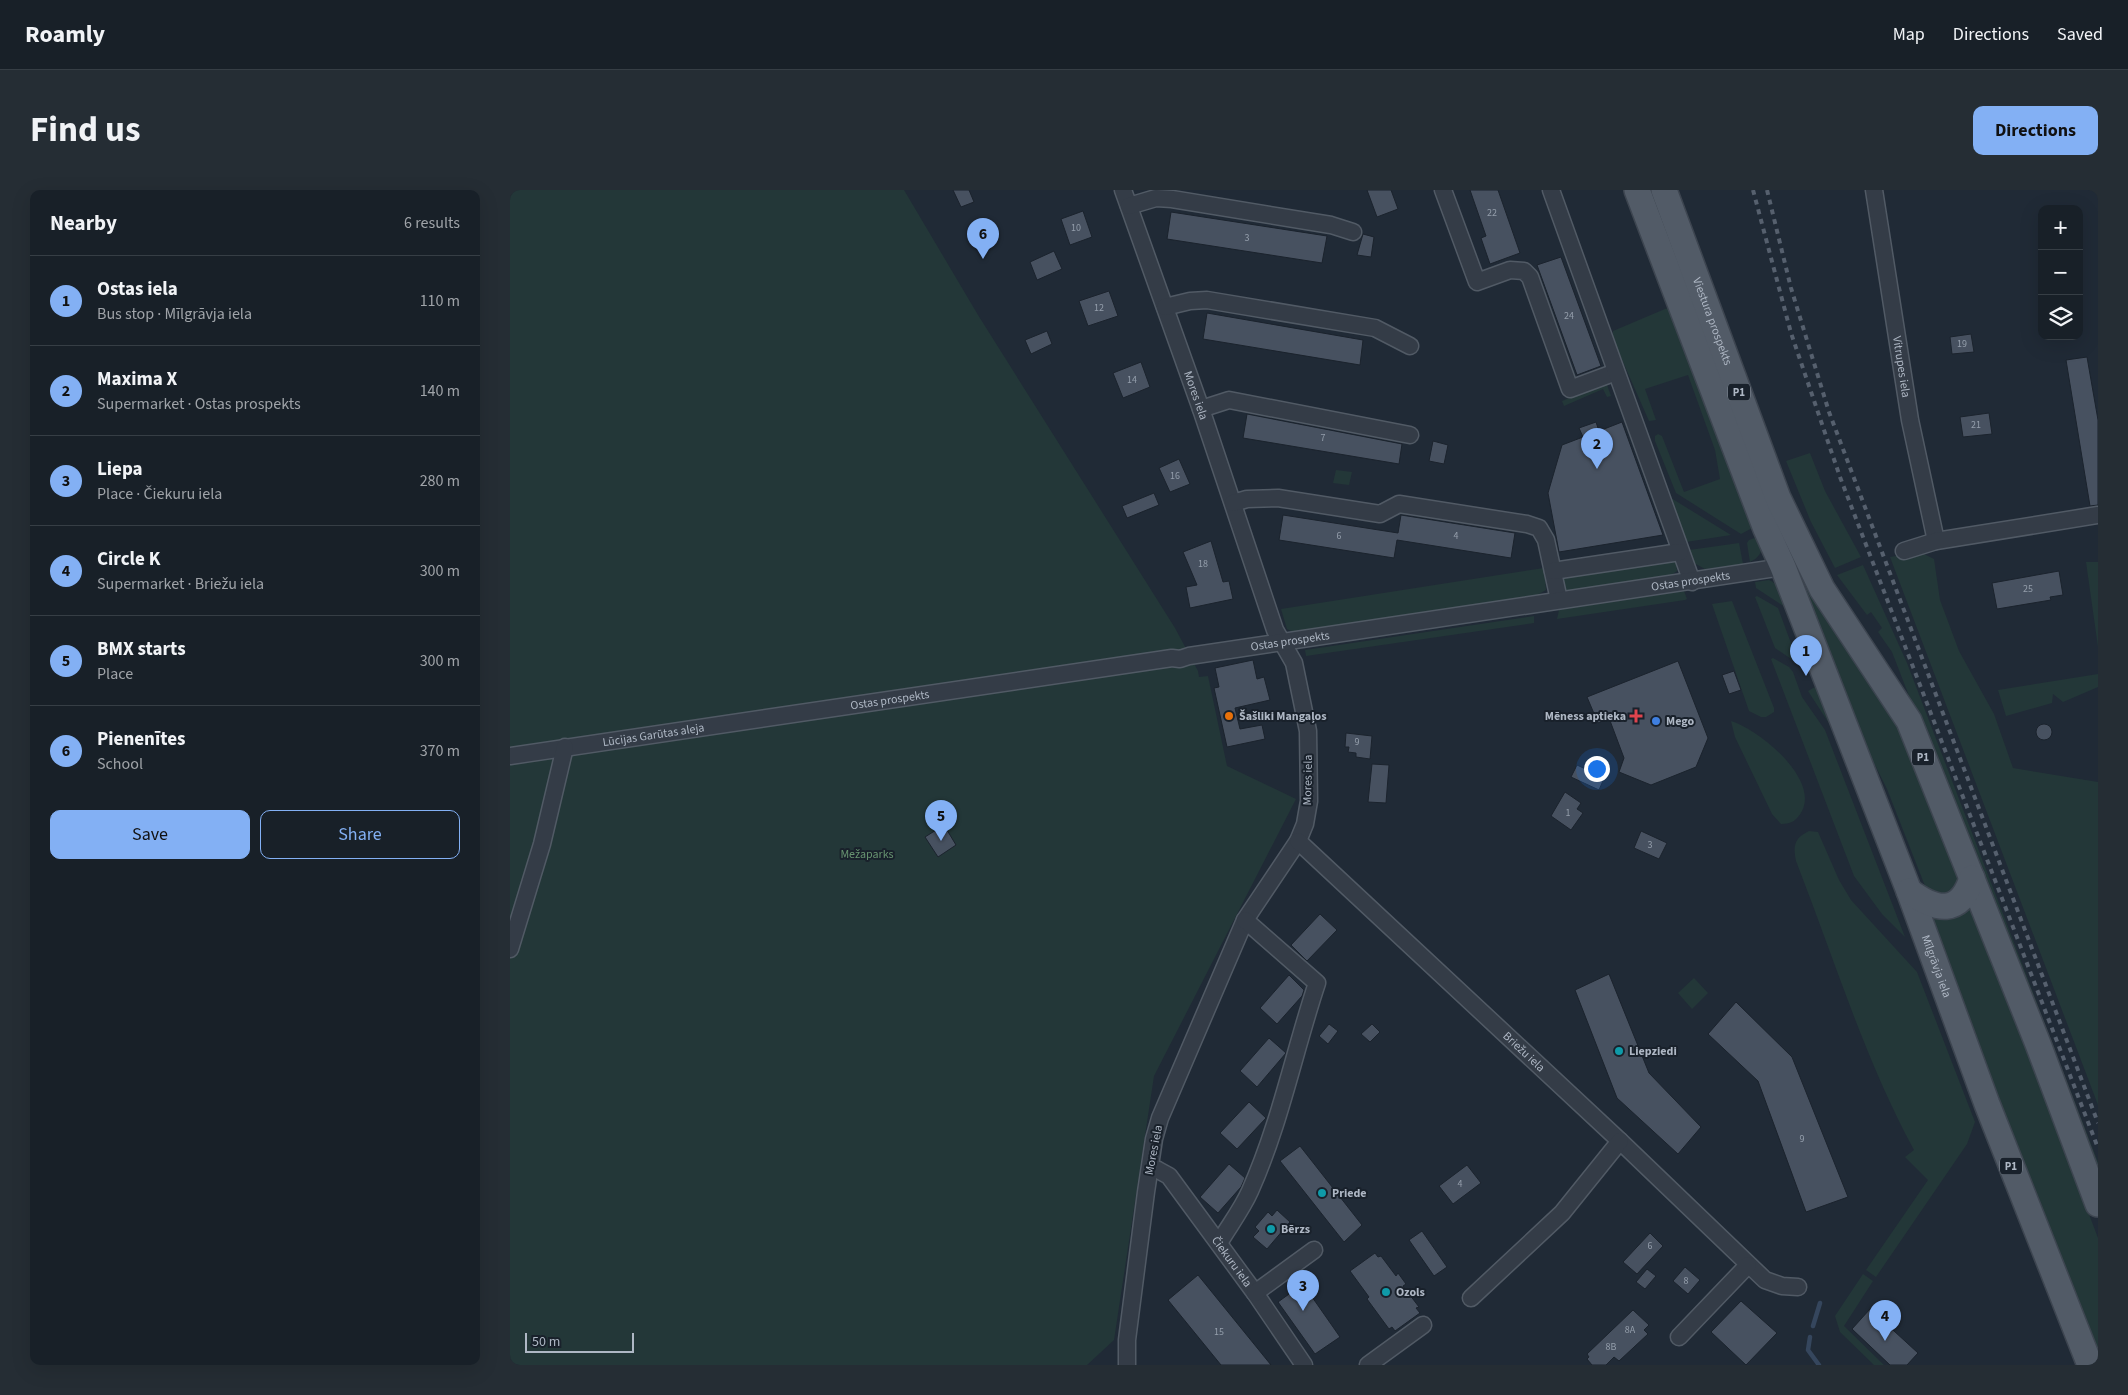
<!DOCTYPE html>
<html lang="en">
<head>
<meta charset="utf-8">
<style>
  body { margin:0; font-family:"Source Sans 3",sans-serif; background:#252d34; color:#f1f3f6 }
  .controls { position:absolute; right:15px; top:15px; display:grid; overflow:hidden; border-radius:10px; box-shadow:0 5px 20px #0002 }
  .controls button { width:45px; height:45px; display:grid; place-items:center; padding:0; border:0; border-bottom:1px solid #363e45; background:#182028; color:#f1f3f6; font:25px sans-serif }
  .scale { position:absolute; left:15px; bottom:12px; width:109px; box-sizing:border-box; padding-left:5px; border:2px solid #aeb7c4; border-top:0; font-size:14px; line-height:18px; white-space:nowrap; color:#aeb7c4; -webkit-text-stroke:4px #19212b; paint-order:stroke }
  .you { position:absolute; left:1086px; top:578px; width:18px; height:18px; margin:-12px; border:4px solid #fff; border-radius:50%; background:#1a73e8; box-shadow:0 0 0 8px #1a73e833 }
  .badge { display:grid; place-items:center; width:32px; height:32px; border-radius:50%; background:#83b0f4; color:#111; font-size:16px; font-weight:700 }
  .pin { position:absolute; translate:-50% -41px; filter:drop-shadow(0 1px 2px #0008) }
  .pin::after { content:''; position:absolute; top:26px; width:18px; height:15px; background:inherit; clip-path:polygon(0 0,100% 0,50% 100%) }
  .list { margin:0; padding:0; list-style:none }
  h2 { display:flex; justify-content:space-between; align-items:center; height:65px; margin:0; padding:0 20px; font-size:21px }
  h2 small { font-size:16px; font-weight:400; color:#9fa3a8 }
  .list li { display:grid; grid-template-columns:32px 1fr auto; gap:15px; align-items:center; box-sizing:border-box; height:90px; padding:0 20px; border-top:1px solid #363e45 }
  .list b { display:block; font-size:19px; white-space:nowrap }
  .list p { margin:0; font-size:16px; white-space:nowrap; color:#9fa3a8 }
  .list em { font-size:16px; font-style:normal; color:#9fa3a8 }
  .actions { display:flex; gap:10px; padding:15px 20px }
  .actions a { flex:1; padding:11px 0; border:1px solid #83b0f4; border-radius:10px; text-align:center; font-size:18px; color:#83b0f4 }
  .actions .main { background:#83b0f4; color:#111 }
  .icon { flex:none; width:28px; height:28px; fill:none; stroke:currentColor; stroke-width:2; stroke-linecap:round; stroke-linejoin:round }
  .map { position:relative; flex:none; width:1588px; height:1175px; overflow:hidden; border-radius:10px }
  header { display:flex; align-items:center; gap:30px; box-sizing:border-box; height:70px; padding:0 25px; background:#182028; border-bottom:1px solid #363e45 }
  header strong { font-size:24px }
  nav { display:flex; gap:28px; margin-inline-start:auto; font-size:18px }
  .intro { display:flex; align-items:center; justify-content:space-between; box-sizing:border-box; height:120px; padding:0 30px }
  h1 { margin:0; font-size:35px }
  .button { padding:12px 22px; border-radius:10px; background:#83b0f4; color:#111; font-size:18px; font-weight:700 }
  main { display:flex; gap:30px; padding:0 30px }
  aside { flex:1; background:#182028; border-radius:10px; box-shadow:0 5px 20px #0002 }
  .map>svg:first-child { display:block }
  .green { fill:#233738 }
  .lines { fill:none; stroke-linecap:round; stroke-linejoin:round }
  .stream { stroke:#35465d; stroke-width:4.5 }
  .building { fill:#475160; stroke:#1b232d }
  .minor-casing { stroke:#515a65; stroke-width:19 }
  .primary-casing { stroke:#3d4550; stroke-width:28 }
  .minor { stroke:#343c47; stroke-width:16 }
  .primary { stroke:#525b67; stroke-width:25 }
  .rail { stroke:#56606e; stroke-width:4; stroke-dasharray:5 5; stroke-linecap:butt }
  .food-dot { fill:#e8710a; stroke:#19212b; stroke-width:2 }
  .health-dot { fill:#e0444e; stroke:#19212b; stroke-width:2 }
  .shop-dot { fill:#3f7fe0; stroke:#19212b; stroke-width:2 }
  .culture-dot { fill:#0f9aa8; stroke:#19212b; stroke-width:2 }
  .labels { text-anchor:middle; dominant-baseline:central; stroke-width:4; stroke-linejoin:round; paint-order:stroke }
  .number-label { font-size:10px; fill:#949eab }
  .shield { fill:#19212b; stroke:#818a96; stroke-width:1 }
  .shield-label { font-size:11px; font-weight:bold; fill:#aeb7c4 }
  .street-label { font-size:12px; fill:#aeb7c4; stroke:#19212b }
  .poi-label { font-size:12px; font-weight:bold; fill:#aeb7c4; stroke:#19212b; text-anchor:start }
  .park-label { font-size:12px; fill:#679370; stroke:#19212b }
</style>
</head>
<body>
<header>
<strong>Roamly</strong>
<nav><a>Map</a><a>Directions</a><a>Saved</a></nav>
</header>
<div class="intro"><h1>Find us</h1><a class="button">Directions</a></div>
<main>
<aside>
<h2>Nearby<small>6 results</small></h2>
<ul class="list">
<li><span class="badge">1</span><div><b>Ostas iela</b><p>Bus stop · Mīlgrāvja iela</p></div><em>110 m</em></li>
<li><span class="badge">2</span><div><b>Maxima X</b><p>Supermarket · Ostas prospekts</p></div><em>140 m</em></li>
<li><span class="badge">3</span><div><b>Liepa</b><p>Place · Čiekuru iela</p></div><em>280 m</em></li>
<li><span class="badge">4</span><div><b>Circle K</b><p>Supermarket · Briežu iela</p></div><em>300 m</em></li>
<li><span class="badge">5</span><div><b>BMX starts</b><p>Place</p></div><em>300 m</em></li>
<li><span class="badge">6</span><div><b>Pienenītes</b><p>School</p></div><em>370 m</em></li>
</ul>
<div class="actions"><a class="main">Save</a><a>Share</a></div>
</aside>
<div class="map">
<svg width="1588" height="1175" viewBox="0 0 1588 1175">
  <rect width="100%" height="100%" fill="#202a36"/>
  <!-- green -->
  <path class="green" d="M0 0H394L468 125 665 438 688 481 689 487 698 486 717 576 786 609 644 886 604 1150 577 1175H0Z
    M1162 116 1246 336 1231 344 1166 303 1145 251V246L1148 244 1152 246 1174 302 1210 289 1205 260 1178 185 1135 199 1146 230 1139 231 1102 147 1103 141Z
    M1096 192 1101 206 1097 207 1093 199 1054 216 1052 211Z
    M1300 263 1315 301 1351 367 1325 378 1301 332 1276 271Z
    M826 280 842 282 839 295 823 293Z
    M1161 308 1221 345 1176 352 1160 309Z
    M1268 339 1391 538 1451 686 1450 696 1434 707 1420 704 1415 696 1377 599 1348 541Z
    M1250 346C1255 358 1251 367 1240 372L1237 353 1239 350Z
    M1229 353 1233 374 1195 379 1184 373 1179 360Z
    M1410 362 1424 369 1430 410 1449 461 1484 524 1503 578 1588 592V915L1380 367Z
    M1162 369 1166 372 1167 381 1160 386 1053 402 1049 391 1053 384Z
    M1576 372H1588V457Z
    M1353 375 1397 473 1588 972V993L1382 462 1368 442 1372 438 1361 422 1357 425 1327 385Z
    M1034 378 1036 400 1027 405 783 442 777 439 771 419Z
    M1259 390C1278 398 1285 435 1288 453L1275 417 1246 398 1245 392Z
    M1174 401 1177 409 1175 410 1047 429 1049 420Z
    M1247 406 1268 418 1285 464 1284 471 1265 458 1245 407Z
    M1222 411 1264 518V522L1256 527H1251L1239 521 1202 414Z
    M1024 426V433L796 466 795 460Z
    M1263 468 1279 477 1283 482 1292 507 1315 540 1395 747 1372 724 1344 686 1261 469Z
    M1588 484V497L1553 512 1543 504 1542 513 1496 526 1488 500Z
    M1305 497 1323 524 1407 760 1322 538 1298 501Z
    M1221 531C1248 539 1309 588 1292 621 1287 630 1282 634 1271 634L1262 624 1225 547Z
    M1299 641 1308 642 1329 690 1341 710 1407 782 1465 932 1457 954 1366 1087 1356 1080 1418 990 1395 967 1404 960C1354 868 1324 768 1286 671 1283 656 1284 648 1299 641Z
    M1461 712 1588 1048V1171L1418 722Z
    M1184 788 1198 803 1182 819 1168 803Z
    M1353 1084 1363 1091 1334 1136 1374 1175H1364L1330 1142 1325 1126Z"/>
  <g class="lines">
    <!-- stream -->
    <path class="stream" d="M1303 1136 1310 1113
      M1300 1147 1298 1160 1309 1175"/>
  </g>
  <!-- building -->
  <path class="building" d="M443 0H459L464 12 451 17Z
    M857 0H881L888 19 867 27Z
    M960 0H988L1010 63 980 74 971 48 976 46Z
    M573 21 582 47 560 55 551 29Z
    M661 22 817 46 812 73 657 49Z
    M853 44 864 47 861 67 847 65Z
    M544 61 552 79 527 90 520 72Z
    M1051 67 1091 176 1067 185 1027 75Z
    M599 101 608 126 578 136 569 111Z
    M697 123 853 150 850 175 693 149Z
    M537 141 542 154 521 164 515 150Z
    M1461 144 1464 162 1442 164 1440 147Z
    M1577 167 1588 230V315L1580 316 1556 170Z
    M631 172 640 197 613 208 603 183Z
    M1479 223 1482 244 1453 247 1450 227Z
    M737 224 892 254 889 274 733 248Z
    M1086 232 1089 241 1112 232 1153 345 1049 362 1038 303 1052 255 1073 247 1069 238Z
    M923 251 938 255 934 274 919 271Z
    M669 269 680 294 660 302 649 278Z
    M644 303 649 315 617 328 612 316Z
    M773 325 888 343 891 325 1005 343 1001 368 887 350 884 368 769 350Z
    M701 351 713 392 719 391 723 409 680 418 676 397 687 395 673 362Z
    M1549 381 1553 405 1540 407 1541 410 1487 419 1482 393Z
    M743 470 747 489 754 487 760 510 725 518 730 539 752 535 755 549 717 557 704 498 709 497 705 478Z
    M1168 471 1198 548 1186 577 1141 595 1109 582 1114 568 1099 528 1088 533 1077 507Z
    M1224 481 1231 500 1219 504 1212 485Z
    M1526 542a8 8 0 1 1 16 0a8 8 0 1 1-16 0Z
    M836 543 862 546 860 569 846 567V563L838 562 839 557H835Z
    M862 574 879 575 876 613 858 612Z
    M1067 575 1084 583 1085 580 1096 584 1089 600 1061 587Z
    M1055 602 1071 613 1067 619 1073 623 1061 640 1041 626Z
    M434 635 446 655 428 667 415 647Z
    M1131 641 1157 653 1149 669 1124 658Z
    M810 724 827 740 797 771 781 755Z
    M1099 784 1139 883 1191 937 1168 964 1107 908 1065 800Z
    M779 785 794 800 792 806 767 834 750 818Z
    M1226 812 1282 867 1338 1007 1296 1022 1248 891 1198 844Z
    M819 834 828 841 818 854 809 846Z
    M862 834 870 842 860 852 851 844Z
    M759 848 776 863 747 897 730 881Z
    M739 912 756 928 727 959 710 943Z
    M790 956 852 1035 834 1052 770 971Z
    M719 974 735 988 731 997 708 1023 690 1007Z
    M957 975 971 993 943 1014 929 996Z
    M767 1020 780 1032 757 1059 743 1047 749 1041 745 1037 758 1022 762 1026Z
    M912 1041 937 1077 924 1086 899 1050Z
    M1140 1043 1153 1056 1127 1084 1113 1072Z
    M865 1063 868 1067 871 1066 886 1086 888 1083 896 1094 893 1096 909 1117 906 1118 910 1123 885 1141 882 1137 879 1139 857 1109 859 1107 840 1081Z
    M1175 1077 1190 1090 1178 1104 1163 1091Z
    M1137 1079 1146 1086 1135 1099 1126 1092Z
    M688 1085 761 1175H711L658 1110Z
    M793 1094 830 1147 805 1164 768 1112Z
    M1231 1111 1267 1143 1236 1175 1201 1142Z
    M1360 1119 1408 1163 1397 1175H1380L1342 1139Z
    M1123 1120 1139 1135 1134 1140 1138 1144 1109 1171 1104 1167 1096 1175H1082L1077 1169 1079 1167 1077 1164Z"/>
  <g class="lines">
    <defs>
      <g id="minor">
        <path id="s1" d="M613 0 691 219 765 440 784 473 798 541 799 611 795 634 788 651 735 730 650 928 644 949 636 1002 617 1150V1175"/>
        <path d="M933 0 967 92 1000 80 1014 81 1020 87 1060 199 1106 182"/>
        <path d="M1041 0 1182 392"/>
        <path id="s2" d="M1364 0 1400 230 1426 351"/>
        <path d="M619 16 646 8 662 9 821 35 843 42"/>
        <path d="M655 117 680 111 697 110 865 138 900 156"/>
        <path d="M691 219 719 210 900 245"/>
        <path d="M723 313 737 309 768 308 870 324 889 314 1017 334 1029 338 1036 350 1049 410"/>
        <path d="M1394 361 1426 351 1588 325"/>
        <path d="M1043 381 1170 362"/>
        <path id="s3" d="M0 566 662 468 670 469 679 466 1273 377"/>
        <path id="s4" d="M788 651 1110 951 1255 1090 1272 1096 1288 1097"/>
        <path d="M0 759 32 654 55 557"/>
        <path id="s5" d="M641 978 648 980 659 986 745 1103 794 1175"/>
        <path d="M709 1053C719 1036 732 1019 740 1001 770 934 784 862 807 793L735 730"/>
        <path d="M745 1103 804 1060"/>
        <path d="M961 1108 1052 1023 1110 951"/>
        <path d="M1169 1147 1238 1075"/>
        <path d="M858 1175 913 1135"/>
      </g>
      <g id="primary">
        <path id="s6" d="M1127 0 1256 339 1273 377 1399 701 1477 914 1580 1175"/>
        <path id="s7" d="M1154 0 1268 308 1312 399 1399 531 1528 854 1588 1014"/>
        <path d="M1399 701C1426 721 1450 726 1462 688"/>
      </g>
    </defs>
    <!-- minor casing -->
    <use href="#minor" class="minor-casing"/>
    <!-- primary casing -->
    <use href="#primary" class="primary-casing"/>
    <!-- minor -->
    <use href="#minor" class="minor"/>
    <!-- primary -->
    <use href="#primary" class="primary"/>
    <!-- rail -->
    <path class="rail" d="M1243 0 1281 143 1330 287 1588 958
      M1257 0 1281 98 1319 222 1588 933"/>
  </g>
  <!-- markers -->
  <circle class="food-dot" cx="719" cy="526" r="5"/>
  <path class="health-dot" d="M1123.5 518.5h5v5h5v5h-5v5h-5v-5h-5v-5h5z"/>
  <circle class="shop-dot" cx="1146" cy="531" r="5"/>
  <g class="culture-dot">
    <circle cx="1109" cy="861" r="5"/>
    <circle cx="812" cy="1003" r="5"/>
    <circle cx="761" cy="1039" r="5"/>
    <circle cx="876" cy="1102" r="5"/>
  </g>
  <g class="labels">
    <!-- number labels -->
    <g class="number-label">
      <text x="982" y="23">22</text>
      <text x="566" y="38">10</text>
      <text x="737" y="48">3</text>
      <text x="589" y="118">12</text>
      <text x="1059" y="126">24</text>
      <text x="1452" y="154">19</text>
      <text x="622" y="190">14</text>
      <text x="1466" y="235">21</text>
      <text x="813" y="248">7</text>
      <text x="665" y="286">16</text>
      <text x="829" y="346">6</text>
      <text x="946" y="346">4</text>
      <text x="693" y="374">18</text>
      <text x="1518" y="399">25</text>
      <text x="847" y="552">9</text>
      <text x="1058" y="623">1</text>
      <text x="1140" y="655">3</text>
      <text x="1292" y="949">9</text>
      <text x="950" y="994">4</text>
      <text x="1140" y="1056">6</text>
      <text x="1176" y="1091">8</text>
      <text x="1120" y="1140">8A</text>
      <text x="709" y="1142">15</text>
      <text x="1101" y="1157">8B</text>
    </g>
    <!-- shield labels -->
    <g class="shield">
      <rect x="1218" y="193.5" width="22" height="17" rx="4"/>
      <rect x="1402" y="558.5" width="22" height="17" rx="4"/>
      <rect x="1490" y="967.5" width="22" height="17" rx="4"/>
    </g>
    <g class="shield-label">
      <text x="1229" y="202">P1</text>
      <text x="1413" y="567">P1</text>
      <text x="1501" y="976">P1</text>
    </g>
    <!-- street labels -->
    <g class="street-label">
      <text stroke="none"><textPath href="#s7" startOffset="140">Viestura prospekts</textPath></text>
      <text stroke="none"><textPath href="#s2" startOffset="179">Vitrupes iela</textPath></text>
      <text stroke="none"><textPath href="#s1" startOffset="218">Mores iela</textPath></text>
      <text stroke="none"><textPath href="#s3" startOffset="1194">Ostas prospekts</textPath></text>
      <text stroke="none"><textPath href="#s3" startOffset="789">Ostas prospekts</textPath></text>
      <text stroke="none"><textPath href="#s3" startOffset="384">Ostas prospekts</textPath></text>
      <text stroke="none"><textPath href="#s3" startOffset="145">Lūcijas Garūtas aleja</textPath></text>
      <text transform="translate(798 590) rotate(-89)">Mores iela</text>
      <text stroke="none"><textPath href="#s6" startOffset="832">Mīlgrāvja iela</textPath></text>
      <text stroke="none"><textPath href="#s4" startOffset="309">Briežu iela</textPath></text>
      <text transform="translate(644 960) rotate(-79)">Mores iela</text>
      <text stroke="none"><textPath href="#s5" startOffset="126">Čiekuru iela</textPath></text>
    </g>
    <!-- poi labels -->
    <g class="poi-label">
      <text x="729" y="526">Šašliki Mangaļos</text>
      <text x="1116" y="526" text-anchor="end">Mēness aptieka</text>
      <text x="1156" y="531">Mego</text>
      <text x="1119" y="861">Liepziedi</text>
      <text x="822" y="1003">Priede</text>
      <text x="771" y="1039">Bērzs</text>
      <text x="886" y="1102">Ozols</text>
    </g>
    <!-- park labels -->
    <g class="park-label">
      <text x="357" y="664">Mežaparks</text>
    </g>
  </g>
</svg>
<div class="controls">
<button>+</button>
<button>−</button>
<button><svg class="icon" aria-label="layers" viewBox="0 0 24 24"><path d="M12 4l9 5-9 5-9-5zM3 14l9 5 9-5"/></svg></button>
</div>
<div class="scale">50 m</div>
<div class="you"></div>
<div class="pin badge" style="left:1296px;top:486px">1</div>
<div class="pin badge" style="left:1087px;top:279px">2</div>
<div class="pin badge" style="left:793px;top:1121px">3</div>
<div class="pin badge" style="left:1375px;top:1151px">4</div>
<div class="pin badge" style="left:431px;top:651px">5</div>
<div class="pin badge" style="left:473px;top:69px">6</div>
</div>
</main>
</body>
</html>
